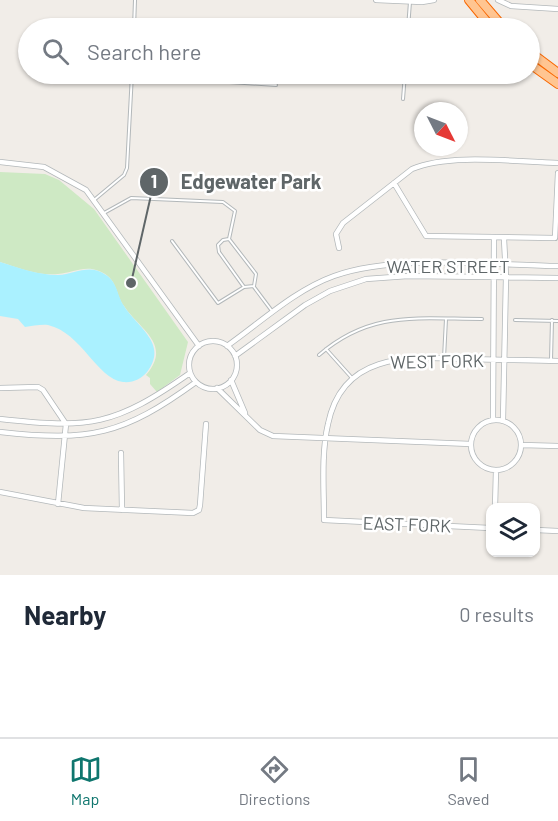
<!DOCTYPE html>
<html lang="en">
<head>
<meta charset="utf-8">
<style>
  body { margin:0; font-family:Barlow,sans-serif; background:#f6f6f7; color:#1f2937 }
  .controls { position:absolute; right:18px; bottom:18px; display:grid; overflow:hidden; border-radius:12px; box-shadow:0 2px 4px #0004 }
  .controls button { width:54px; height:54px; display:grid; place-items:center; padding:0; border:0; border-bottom:2px solid #e0e1e3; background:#fff; color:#1f2937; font:30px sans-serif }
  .compass { position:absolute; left:414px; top:102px; width:54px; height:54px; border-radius:50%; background:#fff; box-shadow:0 2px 4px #0004; rotate:132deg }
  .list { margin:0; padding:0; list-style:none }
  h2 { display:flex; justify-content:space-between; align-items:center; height:78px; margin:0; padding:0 24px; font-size:26px }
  h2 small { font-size:20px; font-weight:400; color:#747a83 }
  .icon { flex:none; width:33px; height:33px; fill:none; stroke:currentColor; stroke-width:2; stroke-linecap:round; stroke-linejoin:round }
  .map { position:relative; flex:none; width:558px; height:575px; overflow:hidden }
  .search { position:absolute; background:#fff; box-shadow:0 2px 4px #0004; left:18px; right:18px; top:18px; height:66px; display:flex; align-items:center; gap:15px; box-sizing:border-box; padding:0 21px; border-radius:33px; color:#747a83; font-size:22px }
  .sheet { height:162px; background:#fff }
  nav { display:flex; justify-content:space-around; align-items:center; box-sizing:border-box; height:84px; border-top:2px solid #e0e1e3; background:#fff; font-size:16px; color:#747a83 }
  nav a { display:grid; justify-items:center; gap:3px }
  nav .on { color:#0f766e }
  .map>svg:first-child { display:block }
  .green { fill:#cee9c4 }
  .water { fill:#aaf1ff }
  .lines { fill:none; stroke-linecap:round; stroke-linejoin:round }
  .lane-casing { stroke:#b3b8ba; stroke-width:4 }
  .street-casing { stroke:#b3b8ba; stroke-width:6 }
  .highway-casing { stroke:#f96700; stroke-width:10 }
  .lane { stroke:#fff; stroke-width:2 }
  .street { stroke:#fff; stroke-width:4.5 }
  .highway { stroke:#ffc591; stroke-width:8 }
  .labels { text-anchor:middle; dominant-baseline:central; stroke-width:5; stroke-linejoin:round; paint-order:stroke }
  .street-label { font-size:18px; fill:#5f6668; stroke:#fff }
  .leader { fill:none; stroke:#5f6668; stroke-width:2 }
  .callout-dot { fill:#5f6668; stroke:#fff; stroke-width:2 }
  .mark-label { font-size:18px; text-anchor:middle; font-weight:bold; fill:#fff }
  .callout-label { font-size:20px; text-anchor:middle; font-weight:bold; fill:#5f6668; stroke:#fff; stroke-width:5; stroke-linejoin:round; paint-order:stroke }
</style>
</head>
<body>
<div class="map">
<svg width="558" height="575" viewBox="0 0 558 575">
  <rect width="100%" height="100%" fill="#f1ede8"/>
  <!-- green -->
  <path class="green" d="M0 172 45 174 59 180 94 209 188 342 180 375 157 392 150 384V378L146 375C173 344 139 329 124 306 114 292 118 278 99 271 84 265 73 273 58 274 38 276 19 268 0 262Z"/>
  <!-- water -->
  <path class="water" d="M0 262C19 268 38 275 58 275 75 274 90 263 106 275 118 283 117 296 124 306 137 327 169 344 147 372 141 379 133 383 123 382 97 379 82 333 48 325 42 324 32 326 25 327L18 319 0 316Z"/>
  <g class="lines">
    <defs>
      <path id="lane" d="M134 28 135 0
        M408 28 410 2
        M132 80H199L276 85
        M403 99 405 74
        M94 200 124 175 127 168 132 74
        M104 213 131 198 223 202 235 211 229 239
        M229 239 256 274 254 286 244 287 219 252 218 245 223 240Z
        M172 241 218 303 244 287
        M254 287 272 311
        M515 320 558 321
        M326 349 352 378
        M319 355C371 310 418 319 482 319
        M444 358 446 319
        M551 360 552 320"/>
      <path id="street" d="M376 0 422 2 434 0
        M498 0 511 6 558 9
        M0 162 44 167 86 190 199 346
        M394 183 426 236 555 238 558 173
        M339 248 336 234 343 223 412 169C449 153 517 162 558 163
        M189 365a24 24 0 1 1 48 0a24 24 0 1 1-48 0Z
        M227 346C261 322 295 290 334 276 395 254 493 265 558 266
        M235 356 305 305 330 291 366 279 408 276 558 278
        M231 380 245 413
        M0 388 38 387 43 390 66 424 58 504
        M217 388 260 430 273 436 471 444
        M0 419C91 429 114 426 190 373
        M493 419 494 239
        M471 445a25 25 0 1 1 50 0a25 25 0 1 1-50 0Z
        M503 420 506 277 504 239
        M0 432C90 442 123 435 196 382
        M522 445 558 446
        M121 453 122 510
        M0 492 84 508 193 513 199 510 200 505 206 424
        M495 508 496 470
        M490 528 324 520C324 489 321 454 328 424 343 350 412 357 470 359 500 360 529 360 558 361
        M536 530 558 531"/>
      <path id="highway" d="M469 0 492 28
        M480 0 504 28
        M530 52 558 73
        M530 64 558 84"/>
    </defs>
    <!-- lane casing -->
    <use href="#lane" class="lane-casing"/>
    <!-- street casing -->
    <use href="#street" class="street-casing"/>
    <!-- highway casing -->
    <use href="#highway" class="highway-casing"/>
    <!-- lane -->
    <use href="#lane" class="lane"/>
    <!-- street -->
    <use href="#street" class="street"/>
    <!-- highway -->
    <use href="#highway" class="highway"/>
  </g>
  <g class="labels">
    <!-- street labels -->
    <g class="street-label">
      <text x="448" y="266">WATER STREET</text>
      <text transform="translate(437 361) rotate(-1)">WEST FORK</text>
      <text transform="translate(407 524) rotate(2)">EAST FORK</text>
    </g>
  </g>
  <!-- callouts -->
  <path class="leader" d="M131 283L154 182"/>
  <g class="callout-dot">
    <circle cx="131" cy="283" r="6"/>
    <circle cx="154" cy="182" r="15"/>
  </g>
  <g class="mark-label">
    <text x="154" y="188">1</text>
  </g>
  <g class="callout-label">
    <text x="251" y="189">Edgewater Park</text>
  </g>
</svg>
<div class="controls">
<button><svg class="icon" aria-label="layers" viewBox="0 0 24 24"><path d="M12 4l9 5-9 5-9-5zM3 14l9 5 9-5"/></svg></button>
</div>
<svg class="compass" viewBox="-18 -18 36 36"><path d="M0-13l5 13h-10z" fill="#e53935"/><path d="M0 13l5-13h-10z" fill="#747a83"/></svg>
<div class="search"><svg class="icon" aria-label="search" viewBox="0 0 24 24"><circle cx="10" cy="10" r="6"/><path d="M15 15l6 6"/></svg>Search here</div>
</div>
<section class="sheet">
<h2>Nearby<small>0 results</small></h2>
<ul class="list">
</ul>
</section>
<nav>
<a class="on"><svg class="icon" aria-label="map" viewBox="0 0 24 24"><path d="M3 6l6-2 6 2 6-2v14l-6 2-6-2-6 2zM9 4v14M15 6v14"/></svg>Map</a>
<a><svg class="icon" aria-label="directions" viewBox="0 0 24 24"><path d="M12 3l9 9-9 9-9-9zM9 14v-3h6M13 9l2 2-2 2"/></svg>Directions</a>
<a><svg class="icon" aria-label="saved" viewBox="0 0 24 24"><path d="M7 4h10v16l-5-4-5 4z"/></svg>Saved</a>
</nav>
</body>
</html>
